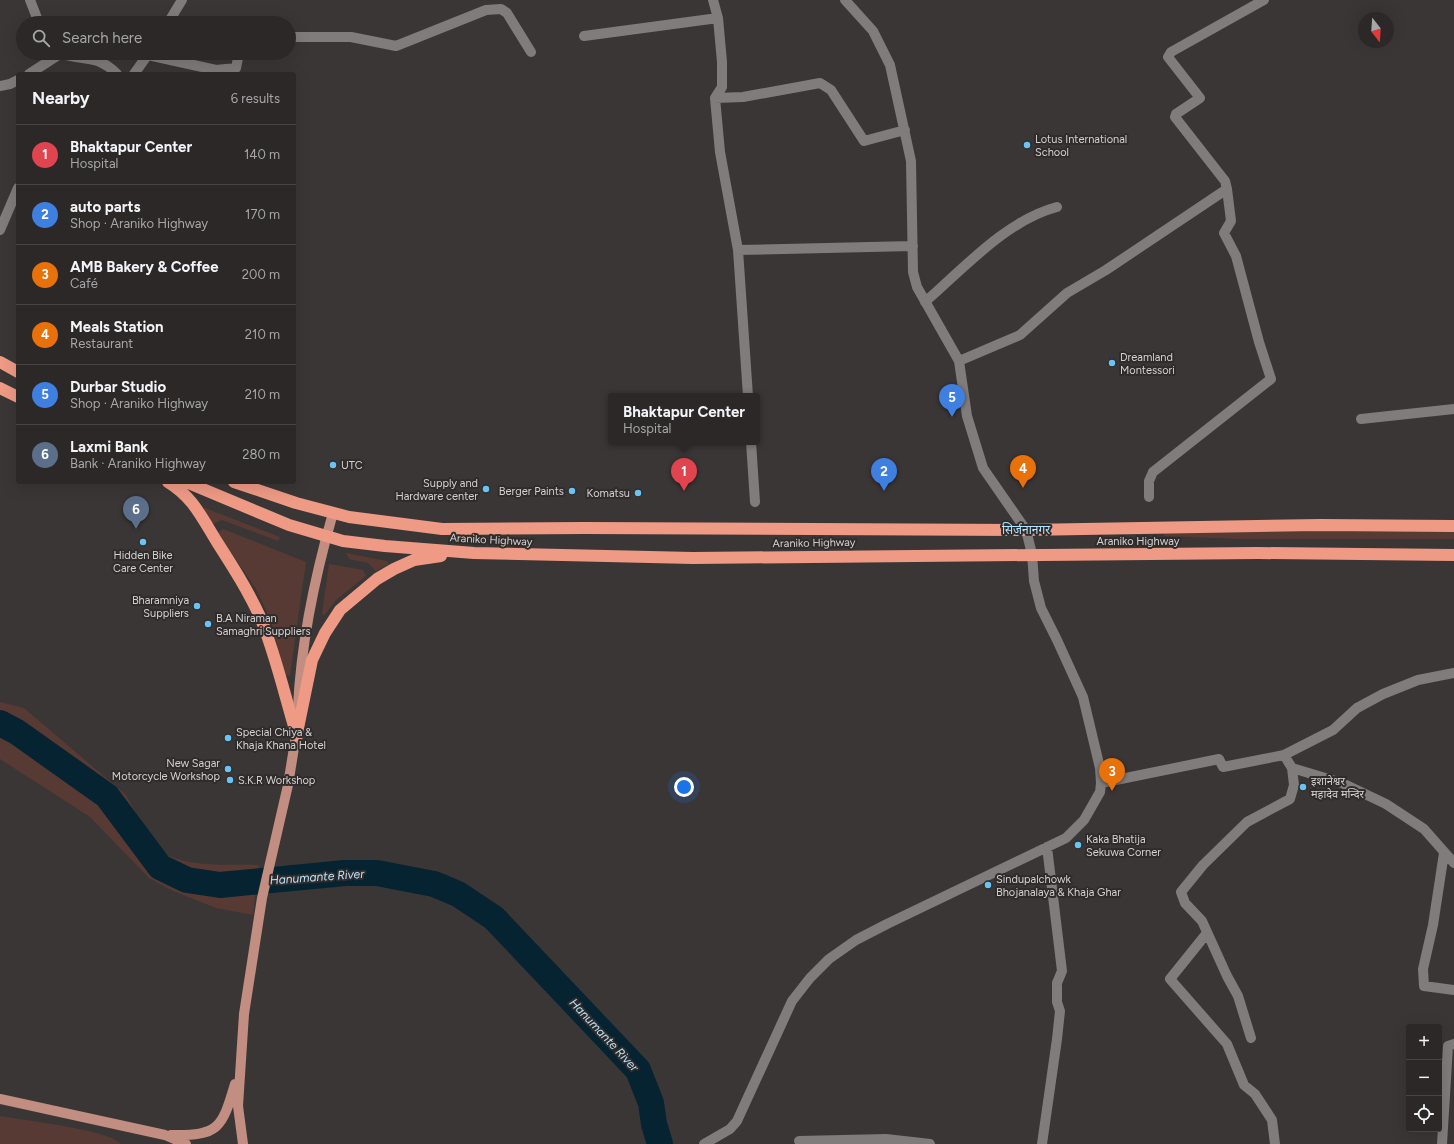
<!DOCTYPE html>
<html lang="en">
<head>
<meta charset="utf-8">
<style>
  body { margin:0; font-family:Figtree,"Noto Sans Devanagari",sans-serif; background:#383434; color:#f1f3f6 }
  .controls { position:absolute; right:12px; bottom:12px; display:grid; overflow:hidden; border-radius:4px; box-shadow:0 4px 16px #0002 }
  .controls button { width:36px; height:36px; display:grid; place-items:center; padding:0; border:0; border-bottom:1px solid #484445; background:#2c2828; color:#f1f3f6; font:20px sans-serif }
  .compass { position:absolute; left:1358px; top:12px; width:36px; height:36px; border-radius:50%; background:#2c2828; box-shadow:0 4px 16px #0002; rotate:163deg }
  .you { position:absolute; left:684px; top:787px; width:14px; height:14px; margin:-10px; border:3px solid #fff; border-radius:50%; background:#1a73e8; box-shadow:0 0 0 6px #1a73e833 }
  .badge { display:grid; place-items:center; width:26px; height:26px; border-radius:50%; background:#69c4f1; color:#fff; font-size:13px; font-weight:700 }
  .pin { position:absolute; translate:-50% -33px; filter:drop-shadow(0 1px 2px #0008) }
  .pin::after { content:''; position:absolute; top:21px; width:14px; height:12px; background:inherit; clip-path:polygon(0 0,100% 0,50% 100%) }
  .popup { position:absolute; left:608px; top:393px; width:152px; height:52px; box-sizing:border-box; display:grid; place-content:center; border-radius:4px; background:#2c2828; filter:drop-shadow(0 1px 3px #0005); font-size:13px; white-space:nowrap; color:#a6a6a8 }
  .popup b { font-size:15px; color:#f1f3f6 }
  .popup::after { content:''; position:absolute; left:50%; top:100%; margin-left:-8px; border:8px solid transparent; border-top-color:#2c2828 }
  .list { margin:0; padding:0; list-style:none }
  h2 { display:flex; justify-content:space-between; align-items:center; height:52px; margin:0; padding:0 16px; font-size:17px }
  h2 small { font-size:13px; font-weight:400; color:#a6a6a8 }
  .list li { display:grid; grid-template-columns:26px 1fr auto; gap:12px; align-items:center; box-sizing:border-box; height:60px; padding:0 16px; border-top:1px solid #484445 }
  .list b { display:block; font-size:15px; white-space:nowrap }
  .list p { margin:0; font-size:13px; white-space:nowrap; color:#a6a6a8 }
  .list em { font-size:13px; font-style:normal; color:#a6a6a8 }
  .icon { flex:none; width:22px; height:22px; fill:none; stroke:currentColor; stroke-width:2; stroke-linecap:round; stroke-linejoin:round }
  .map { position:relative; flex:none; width:1454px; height:1144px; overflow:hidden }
  .search { position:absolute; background:#2c2828; box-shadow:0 4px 16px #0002; left:16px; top:16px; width:280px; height:44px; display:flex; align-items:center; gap:10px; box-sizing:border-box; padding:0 14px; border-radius:22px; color:#a6a6a8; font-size:15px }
  .panel { position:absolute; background:#2c2828; box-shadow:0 4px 16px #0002; left:16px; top:72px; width:280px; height:412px; border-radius:4px }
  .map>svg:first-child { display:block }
  .green { fill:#573a33 }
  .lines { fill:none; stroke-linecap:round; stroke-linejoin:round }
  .river { stroke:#062331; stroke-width:26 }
  .minor { stroke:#807c7b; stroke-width:10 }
  .major { stroke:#c28e81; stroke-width:10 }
  .highway { stroke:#ee9a85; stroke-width:12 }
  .poi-dot { fill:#69c4f1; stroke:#302c2b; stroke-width:1.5 }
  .labels { text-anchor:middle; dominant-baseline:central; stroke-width:4; stroke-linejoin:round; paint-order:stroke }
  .poi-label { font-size:11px; fill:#d3d1d0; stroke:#302c2b; text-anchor:start }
  .street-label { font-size:11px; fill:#d3d1d0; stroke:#302c2b }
  .neighbourhood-label { font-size:12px; fill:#b5e4fe; stroke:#302c2b }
  .water-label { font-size:12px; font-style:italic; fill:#b8e5fe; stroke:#302c2b }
</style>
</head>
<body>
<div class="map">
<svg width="1454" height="1144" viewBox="0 0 1454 1144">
  <rect width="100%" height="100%" fill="#3a3635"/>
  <!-- green -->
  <path class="green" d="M205 508 280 537 278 541 222 520 213 524 202 510Z
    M223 529 306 562 290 676 285 675 271 621 256 589 218 533Z
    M1454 531V539H1239L1164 536V532Z
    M346 553 387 561 389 564 376 571 368 563 349 559Z
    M329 564 363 570 366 576 336 600 324 616 322 613Z
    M0 702 24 708 126 795 154 846C177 869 228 864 259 865L253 915 216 908 173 891 149 878 90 817 0 759Z
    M0 1116C22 1120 110 1130 121 1144H0Z"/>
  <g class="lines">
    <!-- river -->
    <path class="river" d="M0 723 17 732 107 796 160 867 187 880 220 885 345 873H377L434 884 458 894 494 918 638 1070 651 1103 654 1124 660 1144"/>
    <!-- minor -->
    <path class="minor" d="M30 0 39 23
      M713 0 718 18 722 62V87L715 98 720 152 738 250 748 396
      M168 23 182 0
      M584 36 718 18
      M289 37H351L396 46 486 10 501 9 507 13 531 52
      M60 53C84 62 96 53 117 74
      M148 55 216 70 236 68 239 53
      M29 74 60 54
      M134 74 149 53
      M0 86 10 84 18 80
      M715 98 743 97 820 83 831 90 864 141 905 130
      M0 230 18 188
      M738 250 913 246
      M925 302C964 268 1007 220 1057 207
      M959 361 1020 335 1067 293 1106 270 1227 189 1225 181 1175 117 1176 114 1200 98 1168 57 1171 52 1264 0
      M1361 419 1454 409
      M751 442 755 502
      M1149 497V481L1153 472 1271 379 1259 342 1236 256 1224 233 1231 221 1227 189
      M1284 755 1292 768 1342 783 1386 804 1424 829 1454 863
      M1101 783 1219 759 1223 767 1284 755 1333 730 1357 708 1383 694 1418 680 1454 673
      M1444 853 1433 925 1423 969 1424 986 1454 990
      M1207 933 1170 979 1227 1044 1244 1085 1255 1094 1272 1120 1275 1144
      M1251 1038 1238 996 1227 976 1202 921 1185 903 1181 892 1203 865 1247 822 1290 799 1294 785 1292 768
      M799 1141 886 1139 930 1144
      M704 1144 730 1129 737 1121 792 1001 810 978 829 959 856 940 887 924 1066 838 1084 820 1100 792 1101 783 1100 768 1083 697 1057 640 1041 608 1034 581 1032 554 1026 530 983 468 967 416 959 361 917 287 913 272 911 161 890 65 873 31 845 0
      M1042 1144 1057 1039 1060 1011 1057 1002V983L1062 971 1047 847
      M1442 1144 1448 1046 1454 1044"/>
    <!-- major -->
    <path class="major" d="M298 707C301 642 315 576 333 513
      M0 1099 165 1135 186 1144
      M171 1135C219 1136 222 1128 235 1084
      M243 1144 238 1106 244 1014 262 898 288 785 297 729"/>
    <!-- highway -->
    <path class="highway" d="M0 362 18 372
      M0 388 18 397
      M168 482C193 497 202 518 217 542 233 567 249 592 261 619 276 656 285 697 297 736
      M186 482 289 525 343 541 385 546 474 553 693 558 1258 553 1454 555
      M234 482 296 503 349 517 442 529 584 528 1026 530 1320 525 1454 526
      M297 733 312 660 325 633 340 610 377 579 394 569 414 560 441 556"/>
  </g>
  <!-- markers -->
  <g class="poi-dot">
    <circle cx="1027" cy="145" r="4"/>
    <circle cx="1112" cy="363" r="4"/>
    <circle cx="333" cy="465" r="4"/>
    <circle cx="486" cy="489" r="4"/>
    <circle cx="572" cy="491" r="4"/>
    <circle cx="638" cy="493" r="4"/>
    <circle cx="143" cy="542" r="4"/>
    <circle cx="197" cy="606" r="4"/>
    <circle cx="208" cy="624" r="4"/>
    <circle cx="228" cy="738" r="4"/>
    <circle cx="228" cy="769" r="4"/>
    <circle cx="230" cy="780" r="4"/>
    <circle cx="1303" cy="787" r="4"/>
    <circle cx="1078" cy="845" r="4"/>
    <circle cx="988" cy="885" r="4"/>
  </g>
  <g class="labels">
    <!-- poi labels -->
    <g class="poi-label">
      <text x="1035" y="139">Lotus International<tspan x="1035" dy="13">School</tspan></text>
      <text x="1120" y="357">Dreamland<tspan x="1120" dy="13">Montessori</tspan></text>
      <text x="341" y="465">UTC</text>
      <text x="478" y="483" text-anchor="end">Supply and<tspan x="478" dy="13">Hardware center</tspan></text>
      <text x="564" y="491" text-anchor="end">Berger Paints</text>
      <text x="630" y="493" text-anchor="end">Komatsu</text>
      <text x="143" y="555" text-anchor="middle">Hidden Bike<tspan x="143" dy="13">Care Center</tspan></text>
      <text x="189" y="600" text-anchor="end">Bharamniya<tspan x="189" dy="13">Suppliers</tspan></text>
      <text x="216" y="618">B.A Niraman<tspan x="216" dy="13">Samaghri Suppliers</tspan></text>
      <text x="236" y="732">Special Chiya &amp;<tspan x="236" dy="13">Khaja Khana Hotel</tspan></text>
      <text x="220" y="763" text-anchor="end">New Sagar<tspan x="220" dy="13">Motorcycle Workshop</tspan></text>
      <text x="238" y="780">S.K.R Workshop</text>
      <text x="1311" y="781">इशानेश्वर<tspan x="1311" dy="13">महादेव मन्दिर</tspan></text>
      <text x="1086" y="839">Kaka Bhatija<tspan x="1086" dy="13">Sekuwa Corner</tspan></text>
      <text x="996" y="879">Sindupalchowk<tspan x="996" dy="13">Bhojanalaya &amp; Khaja Ghar</tspan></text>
    </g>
    <!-- street labels -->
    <g class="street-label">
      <text transform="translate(491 540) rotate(3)">Araniko Highway</text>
      <text x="1138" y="541">Araniko Highway</text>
      <text transform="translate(814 543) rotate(-1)">Araniko Highway</text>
    </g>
    <!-- neighbourhood labels -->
    <g class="neighbourhood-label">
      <text x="1026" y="530">सिर्जनानगर</text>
    </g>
    <!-- water labels -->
    <g class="water-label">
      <text transform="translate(317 877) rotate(-4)">Hanumante River</text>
      <text transform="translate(604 1035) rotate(47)">Hanumante River</text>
    </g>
  </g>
</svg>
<div class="controls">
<button>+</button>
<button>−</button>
<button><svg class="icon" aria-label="locate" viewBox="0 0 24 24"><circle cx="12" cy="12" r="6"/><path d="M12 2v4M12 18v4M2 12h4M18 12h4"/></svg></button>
</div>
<svg class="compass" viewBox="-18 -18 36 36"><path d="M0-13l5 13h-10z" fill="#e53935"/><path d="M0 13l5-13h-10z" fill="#a6a6a8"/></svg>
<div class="you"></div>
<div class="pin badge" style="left:684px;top:491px;background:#e0444e">1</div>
<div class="popup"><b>Bhaktapur Center</b>Hospital</div>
<div class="pin badge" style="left:884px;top:491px;background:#3f7fe0">2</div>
<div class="pin badge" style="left:1112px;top:791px;background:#e8710a">3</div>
<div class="pin badge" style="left:1023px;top:488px;background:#e8710a">4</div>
<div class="pin badge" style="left:952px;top:417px;background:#3f7fe0">5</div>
<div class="pin badge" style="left:136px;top:529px;background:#5c6f8a">6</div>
<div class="search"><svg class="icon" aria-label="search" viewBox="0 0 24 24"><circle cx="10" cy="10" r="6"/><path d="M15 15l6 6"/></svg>Search here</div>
<section class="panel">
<h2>Nearby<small>6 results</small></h2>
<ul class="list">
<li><span class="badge" style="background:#e0444e">1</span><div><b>Bhaktapur Center</b><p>Hospital</p></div><em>140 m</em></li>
<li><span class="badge" style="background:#3f7fe0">2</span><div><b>auto parts</b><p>Shop · Araniko Highway</p></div><em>170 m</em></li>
<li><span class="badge" style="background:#e8710a">3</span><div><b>AMB Bakery &amp; Coffee</b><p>Café</p></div><em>200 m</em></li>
<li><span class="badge" style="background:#e8710a">4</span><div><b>Meals Station</b><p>Restaurant</p></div><em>210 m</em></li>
<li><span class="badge" style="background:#3f7fe0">5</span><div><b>Durbar Studio</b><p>Shop · Araniko Highway</p></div><em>210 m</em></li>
<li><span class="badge" style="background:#5c6f8a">6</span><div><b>Laxmi Bank</b><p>Bank · Araniko Highway</p></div><em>280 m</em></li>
</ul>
</section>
</div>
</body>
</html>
